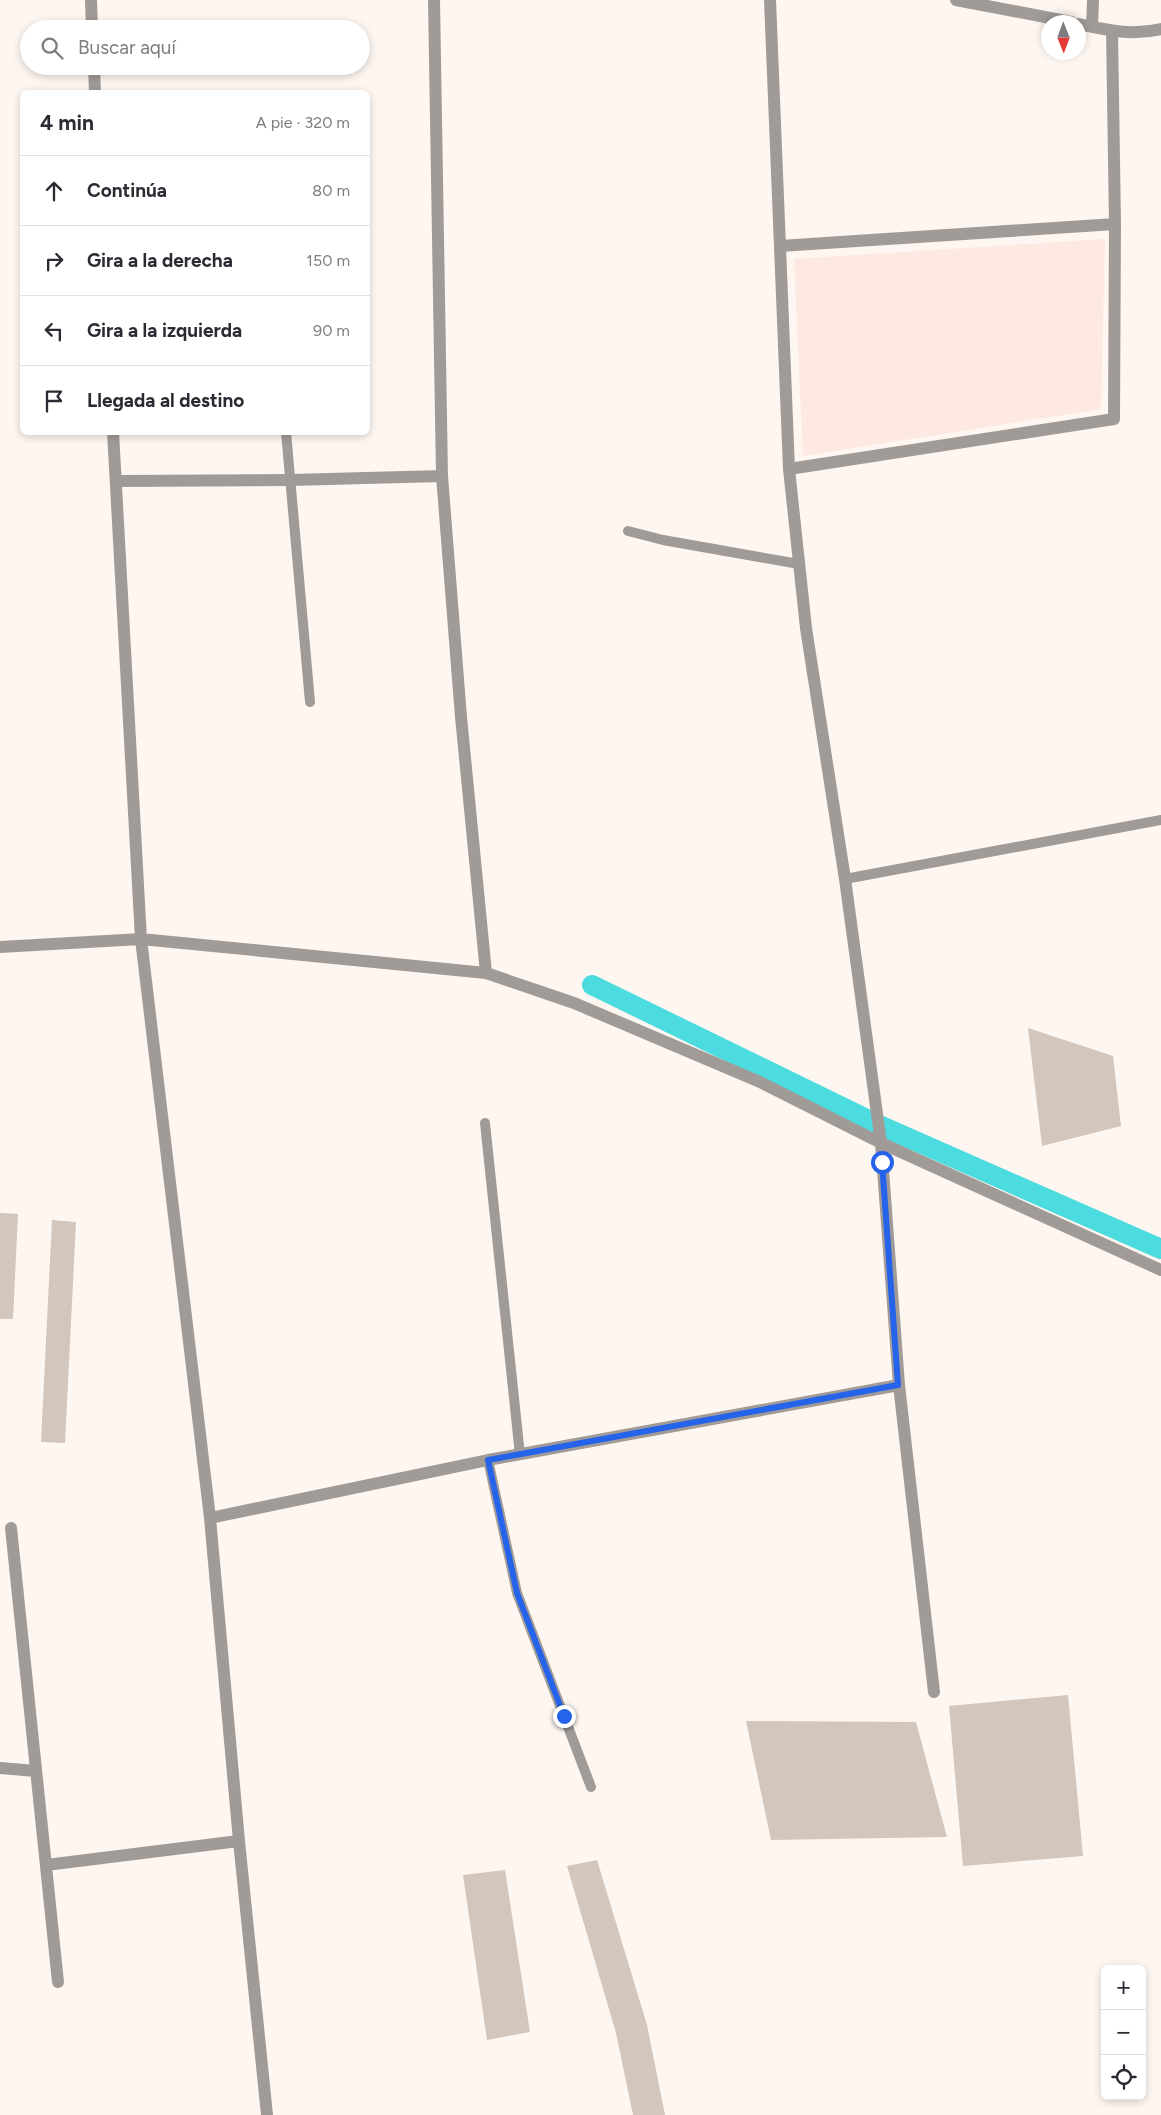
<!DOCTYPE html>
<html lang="es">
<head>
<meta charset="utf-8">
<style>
  body { margin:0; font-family:Figtree,sans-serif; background:#f7f7f7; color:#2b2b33 }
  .controls { position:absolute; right:15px; bottom:15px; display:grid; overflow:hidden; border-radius:8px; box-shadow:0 2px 8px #0003 }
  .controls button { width:45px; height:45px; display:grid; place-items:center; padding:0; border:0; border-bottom:1px solid #e1e1e2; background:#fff; color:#2b2b33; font:25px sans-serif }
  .compass { position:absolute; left:1041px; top:15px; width:45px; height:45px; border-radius:50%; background:#fff; box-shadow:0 2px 8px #0003; rotate:179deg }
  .stop { position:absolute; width:15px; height:15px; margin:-11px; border:4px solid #2563eb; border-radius:50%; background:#fff }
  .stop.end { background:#2563eb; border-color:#fff; box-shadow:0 1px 5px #0008 }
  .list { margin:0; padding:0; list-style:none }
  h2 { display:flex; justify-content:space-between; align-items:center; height:65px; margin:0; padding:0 20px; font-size:21px }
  h2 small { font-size:16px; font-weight:400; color:#7c7c81 }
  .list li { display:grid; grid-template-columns:32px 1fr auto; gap:15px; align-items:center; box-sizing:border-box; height:70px; padding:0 20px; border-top:1px solid #e1e1e2 }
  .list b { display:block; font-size:19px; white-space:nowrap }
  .list em { font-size:16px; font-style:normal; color:#7c7c81 }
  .icon { flex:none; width:28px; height:28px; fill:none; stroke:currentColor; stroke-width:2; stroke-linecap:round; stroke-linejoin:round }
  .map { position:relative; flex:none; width:1161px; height:2115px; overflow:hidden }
  .search { position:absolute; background:#fff; box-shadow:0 2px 8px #0003; left:20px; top:20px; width:350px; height:55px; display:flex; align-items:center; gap:12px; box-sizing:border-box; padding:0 18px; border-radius:28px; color:#7c7c81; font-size:19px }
  .panel { position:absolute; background:#fff; box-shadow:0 2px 8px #0003; left:20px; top:90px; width:350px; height:345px; border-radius:8px }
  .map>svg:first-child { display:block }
  .education { fill:#fde9e1 }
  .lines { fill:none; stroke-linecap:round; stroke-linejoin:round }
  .canal { stroke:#4cdbdf; stroke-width:20 }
  .building { fill:#d3c6bc }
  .service { stroke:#a19b98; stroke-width:10 }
  .minor { stroke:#a19b98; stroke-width:12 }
  .route { stroke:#2563eb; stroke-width:6 }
</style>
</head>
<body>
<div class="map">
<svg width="1161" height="2115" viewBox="0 0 1161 2115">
  <rect width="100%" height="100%" fill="#fef6f0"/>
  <!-- education -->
  <path class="education" d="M1105 239 1101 409 803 456 794 259Z"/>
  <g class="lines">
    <!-- canal -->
    <path class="canal" d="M592 985 879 1125 1161 1249"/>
  </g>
  <!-- building -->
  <path class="building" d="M1028 1028 1113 1056 1121 1126 1042 1146Z
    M0 1213 18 1214 13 1319H0Z
    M52 1220 76 1222 65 1443 41 1442Z
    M1068 1695 1083 1856 963 1866 949 1706Z
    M746 1721 916 1722 947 1837 771 1840Z
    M597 1860 647 2025 665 2115H633L616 2033 567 1866Z
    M505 1870 530 2032 487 2040 463 1875Z"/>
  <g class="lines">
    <!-- service -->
    <path class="service" d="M286 432 310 702
      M628 531 663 540 799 564
      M845 879 1161 820
      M485 1123 520 1455
      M488 1460 517 1593 591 1787"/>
    <!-- minor -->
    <path class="minor" d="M91 0 92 29
      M434 0 442 476 461 717 486 973
      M770 0 789 469 806 628 845 879 881 1143 899 1385 934 1692
      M956 0 1071 22
      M1078 24C1108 30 1131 36 1161 29
      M1092 27 1093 0
      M94 66 95 92
      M780 246 1115 224
      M113 432 141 939 210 1518 239 1841 267 2115
      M789 469 1114 419 1115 224 1112 31
      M116 481 290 480 442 476
      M0 947 141 939 486 973 574 1003 760 1082 881 1143 1161 1270
      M210 1518 488 1460 899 1385
      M11 1528 58 1982
      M0 1768 36 1771
      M46 1865 239 1841"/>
  </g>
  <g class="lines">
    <!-- route -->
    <path class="route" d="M564 1716 517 1593 488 1460 898 1385 882 1162"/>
  </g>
</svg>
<div class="controls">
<button>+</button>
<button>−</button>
<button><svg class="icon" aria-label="locate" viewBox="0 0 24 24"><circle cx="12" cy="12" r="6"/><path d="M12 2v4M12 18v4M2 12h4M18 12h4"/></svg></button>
</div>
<svg class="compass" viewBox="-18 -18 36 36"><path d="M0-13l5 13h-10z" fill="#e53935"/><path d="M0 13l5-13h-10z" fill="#7c7c81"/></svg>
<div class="stop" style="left:882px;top:1162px"></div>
<div class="stop end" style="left:564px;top:1716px"></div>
<div class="search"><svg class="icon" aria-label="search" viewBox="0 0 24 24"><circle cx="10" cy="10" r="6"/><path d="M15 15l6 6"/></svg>Buscar aquí</div>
<section class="panel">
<h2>4 min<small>A pie · 320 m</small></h2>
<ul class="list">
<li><svg class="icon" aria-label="ahead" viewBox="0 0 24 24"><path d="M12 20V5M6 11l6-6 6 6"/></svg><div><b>Continúa</b></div><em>80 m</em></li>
<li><svg class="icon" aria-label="right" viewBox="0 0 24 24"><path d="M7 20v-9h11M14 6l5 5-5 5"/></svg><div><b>Gira a la derecha</b></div><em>150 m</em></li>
<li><svg class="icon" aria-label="left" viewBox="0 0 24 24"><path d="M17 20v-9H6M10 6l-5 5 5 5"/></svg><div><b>Gira a la izquierda</b></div><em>90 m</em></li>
<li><svg class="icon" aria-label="arrive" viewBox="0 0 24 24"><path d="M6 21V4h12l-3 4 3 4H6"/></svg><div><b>Llegada al destino</b></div></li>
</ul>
</section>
</div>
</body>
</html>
